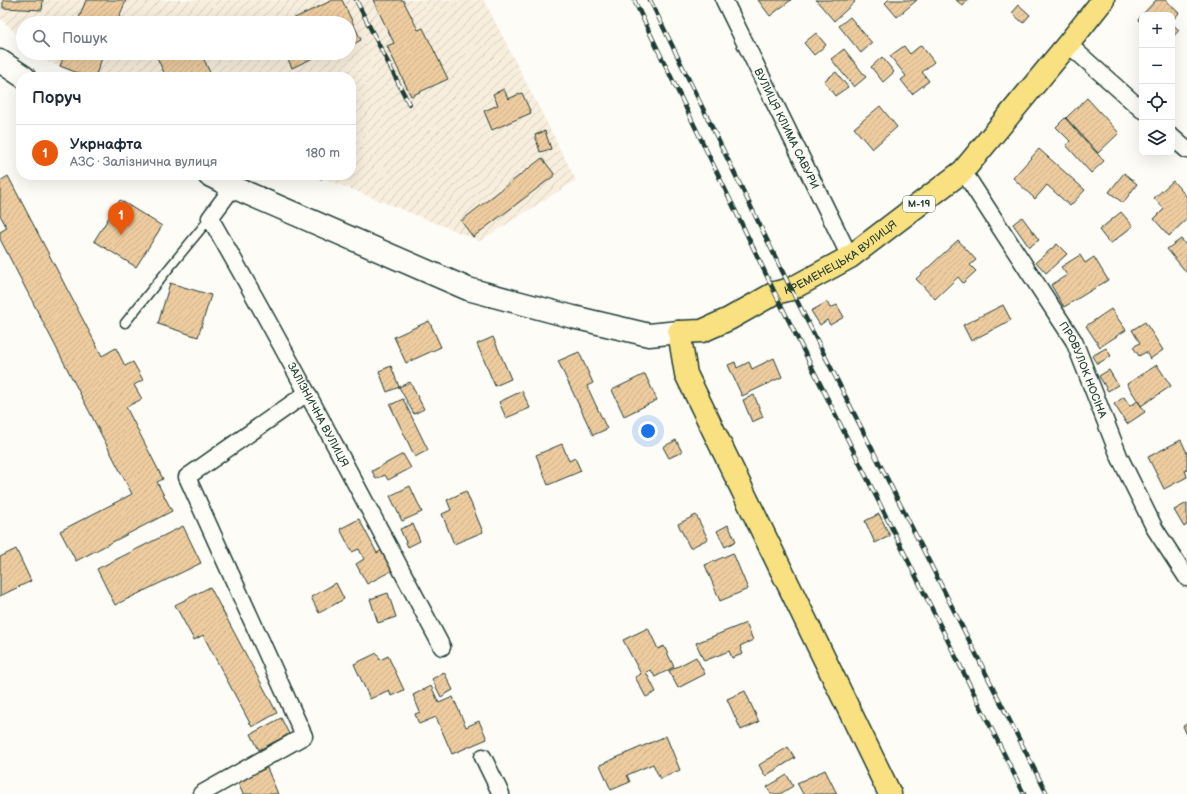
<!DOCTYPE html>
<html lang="uk">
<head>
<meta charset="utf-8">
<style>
  body { margin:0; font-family:"Balsamiq Sans",sans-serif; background:#f6f6f7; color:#1f2937 }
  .controls { position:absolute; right:12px; top:12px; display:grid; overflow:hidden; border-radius:8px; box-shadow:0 4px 16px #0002 }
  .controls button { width:36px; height:36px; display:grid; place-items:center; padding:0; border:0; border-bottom:1px solid #e0e1e3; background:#fff; color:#1f2937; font:20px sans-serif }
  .you { position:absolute; left:648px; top:431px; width:14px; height:14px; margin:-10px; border:3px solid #fff; border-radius:50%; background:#1a73e8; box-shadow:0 0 0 6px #1a73e833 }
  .badge { display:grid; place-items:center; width:26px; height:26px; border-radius:50%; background:#ea580c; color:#fff; font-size:13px; font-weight:700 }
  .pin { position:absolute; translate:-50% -33px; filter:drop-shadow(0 1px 2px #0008) }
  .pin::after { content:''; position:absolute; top:21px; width:14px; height:12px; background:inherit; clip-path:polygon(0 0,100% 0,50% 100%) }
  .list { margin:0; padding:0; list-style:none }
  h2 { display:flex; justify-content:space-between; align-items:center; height:52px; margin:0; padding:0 16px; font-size:17px }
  h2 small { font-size:13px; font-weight:400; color:#747a83 }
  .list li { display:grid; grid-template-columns:26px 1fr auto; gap:12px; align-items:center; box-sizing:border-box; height:56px; padding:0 16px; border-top:1px solid #e0e1e3 }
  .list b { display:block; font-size:15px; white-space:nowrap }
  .list p { margin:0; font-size:13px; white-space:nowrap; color:#747a83 }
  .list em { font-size:13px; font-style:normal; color:#747a83 }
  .icon { flex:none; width:22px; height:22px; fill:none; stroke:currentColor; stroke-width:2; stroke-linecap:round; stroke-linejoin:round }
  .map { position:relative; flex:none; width:1187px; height:794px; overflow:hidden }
  .search { position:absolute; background:#fff; box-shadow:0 4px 16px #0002; left:16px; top:16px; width:340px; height:44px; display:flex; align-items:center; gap:10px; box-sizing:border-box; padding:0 14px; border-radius:22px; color:#747a83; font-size:15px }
  .panel { position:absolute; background:#fff; box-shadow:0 4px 16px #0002; left:16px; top:72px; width:340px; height:108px; border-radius:16px }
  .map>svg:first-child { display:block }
  .industrial { fill:url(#industrial-furrows) }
  .building { fill:url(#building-hatch); stroke:#1f3d34 }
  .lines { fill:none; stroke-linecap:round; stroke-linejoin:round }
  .service-casing { stroke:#1f3d34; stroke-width:11 }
  .minor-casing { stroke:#1f3d34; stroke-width:19 }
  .secondary-casing { stroke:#1f3d34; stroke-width:25 }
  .trunk-casing { stroke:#1f3d34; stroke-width:25 }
  .service { stroke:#fdfcf7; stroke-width:8 }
  .minor { stroke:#fdfcf7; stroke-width:16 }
  .secondary { stroke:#fdfcf7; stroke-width:22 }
  .trunk { stroke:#f9e181; stroke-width:22 }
  .rail-casing { stroke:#1f3d34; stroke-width:4.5 }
  .rail { stroke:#fdfcf7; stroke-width:3; stroke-dasharray:9; stroke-linecap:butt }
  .labels { text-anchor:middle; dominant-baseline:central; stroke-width:4; stroke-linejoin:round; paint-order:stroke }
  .shield { fill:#fdfcf7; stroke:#62766e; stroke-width:1 }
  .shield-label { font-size:10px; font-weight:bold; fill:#1f3d34 }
  .street-label { font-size:11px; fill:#1f3d34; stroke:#fdfcf7 }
</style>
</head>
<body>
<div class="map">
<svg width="1187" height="794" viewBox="0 0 1187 794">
  <defs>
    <pattern id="industrial-furrows" width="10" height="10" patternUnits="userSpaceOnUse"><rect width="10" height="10" fill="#f8eedd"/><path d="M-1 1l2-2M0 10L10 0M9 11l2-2" fill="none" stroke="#d4cdbe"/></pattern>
    <pattern id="building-hatch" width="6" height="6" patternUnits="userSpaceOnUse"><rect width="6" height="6" fill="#eecc9f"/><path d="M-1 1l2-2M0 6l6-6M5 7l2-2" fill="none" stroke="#ccb08a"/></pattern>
  </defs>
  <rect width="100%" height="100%" fill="#fdfcf7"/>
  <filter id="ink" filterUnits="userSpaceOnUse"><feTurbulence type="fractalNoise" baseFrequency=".025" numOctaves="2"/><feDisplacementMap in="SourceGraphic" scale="8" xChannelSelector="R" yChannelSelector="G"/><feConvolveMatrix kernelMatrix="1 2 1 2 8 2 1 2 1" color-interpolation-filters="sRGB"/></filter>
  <g filter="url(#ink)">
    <!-- industrial -->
    <path class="industrial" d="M0 0H484L576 180 480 241 316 175H351V77H84L44 60 37 53H349V23H23V40L0 18Z"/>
    <!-- building -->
    <path class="building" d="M3 0H43L42 10 3 8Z
      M86 0H126L117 23H77Z
      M333 0H342L361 40 349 46V23H284Z
      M373 0H403L418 30 423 28 448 79 411 96 387 46 394 43Z
      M758 0H791L770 16Z
      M816 0H853L855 2 834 21Z
      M888 0H917L897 17 885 3Z
      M956 0H968L963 6Z
      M1156 0H1165L1179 13 1172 21V15H1142Z
      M1019 5 1030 15 1023 23 1012 13Z
      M1142 15V24L1138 20Z
      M850 17 872 43 861 53 839 26Z
      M1172 24 1179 30 1172 38Z
      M816 33 826 45 814 55 804 43Z
      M921 45 934 62 922 72 929 81 912 94 901 80 906 76 890 56 904 46 910 54Z
      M844 49 866 77 854 87 831 59Z
      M65 53H104L95 77H88L60 66Z
      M155 53H201L212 77H166Z
      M285 53H323L292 68Z
      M882 57 894 72 883 82 871 67Z
      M836 72 848 87 835 96 824 81Z
      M504 89 508 99 522 93 531 113 492 130 484 111 498 105 493 94Z
      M1087 98 1119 133 1098 153 1066 118Z
      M880 106 897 127 872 149 854 128Z
      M1065 118 1104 161 1091 173 1066 145 1070 141 1056 127Z
      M545 131 551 149 540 152 535 135Z
      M1039 149 1085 190 1070 206 1047 185 1035 199 1013 178Z
      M542 158 555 175 473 237 461 221Z
      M1124 173 1137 184 1123 203 1109 192Z
      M312 175H323L322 179Z
      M8 176 102 356 116 348 125 366 133 362 143 380 134 385 142 399 126 407 163 479 157 482 172 511 76 561 60 531 132 494 0 239V232L7 228 0 215V181Z
      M1173 181 1187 197V219L1169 236 1154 219 1164 209 1154 198Z
      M120 200 162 226 136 267 94 241Z
      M1121 212 1133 226 1110 244 1099 230Z
      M1022 217 1039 240 1029 247 1013 224Z
      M1181 239 1187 246V273L1167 249Z
      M958 240 976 260 970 265 976 271 963 283 958 277 935 299 916 279Z
      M1057 244 1067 254 1046 273 1036 262Z
      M1080 255 1085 263 1094 257 1108 280 1064 307 1051 285 1067 275 1061 267Z
      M170 283 211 295 198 337 158 324Z
      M827 302 830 308 837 305 844 317 830 325 827 320 820 325 811 311Z
      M1003 305 1011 320 971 341 963 325Z
      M1111 309 1126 330 1100 347 1086 326Z
      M429 321 441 347 406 363 394 337Z
      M1145 322 1163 350 1150 359 1146 352 1139 356 1133 347 1140 343 1132 330Z
      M493 337 511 379 495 386 477 344Z
      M1106 348 1111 356 1097 364 1092 356Z
      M579 352 593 383 587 386 607 429 593 435 558 361Z
      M774 358 782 377 742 396 728 365 735 362 737 368 749 362 752 369Z
      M1157 365 1171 386 1141 406 1127 384Z
      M391 366 399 387 387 392 379 371Z
      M1109 370 1118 385 1108 391 1099 376Z
      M645 374 657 400 624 416 612 390Z
      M410 382 424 409 414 414 399 387Z
      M522 391 530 408 506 418 499 402Z
      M754 395 763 417 752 422 743 400Z
      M1124 397 1130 406 1138 401 1145 412 1127 424 1114 404Z
      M403 399 428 450 415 457 390 405Z
      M676 440 682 452 669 458 663 447Z
      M1181 440 1187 453V469L1185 470 1187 477 1164 489 1148 457Z
      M562 444 569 461 575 458 581 471 548 485 536 455Z
      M403 454 411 468 388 480 385 475 376 479 372 471Z
      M410 486 422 512 402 521 390 496Z
      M466 491 483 532 454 544 442 514 451 510 447 500Z
      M1187 503V525L1184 527 1174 510Z
      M879 514 890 536 875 543 865 521Z
      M696 515 708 539 690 548 678 524Z
      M359 519 377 553 382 550 393 570 367 584 356 564 364 559 359 549 352 552 340 529Z
      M413 524 420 541 408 547 400 529Z
      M728 525 736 541 725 547 717 531Z
      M183 526 201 563 115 605 97 569Z
      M16 549 31 581 0 596V557Z
      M733 553 748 589 720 601 705 565Z
      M336 583 344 599 319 613 311 597Z
      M210 587 277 713 252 727 203 635 194 640 175 605Z
      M388 593 396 617 378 623 370 599Z
      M746 623 753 640 740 646 743 654 732 658 729 651 704 661 696 643Z
      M648 628 658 649 664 646 674 667 655 677 651 670 646 672 656 692 646 697 635 677 641 674 623 640Z
      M377 653 380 660 388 656 404 690 391 696 389 690 370 699 354 664Z
      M696 657 705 674 678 688 669 671Z
      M444 672 453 690 441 697 432 679Z
      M431 686 439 703 453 697 466 727 479 721 487 739 452 754 436 717 419 724 415 714 420 712 413 695Z
      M745 691 759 722 741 730 727 699Z
      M281 718 289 734 259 750 251 734Z
      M1187 724V735L1183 726Z
      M666 736 680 770 660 779 653 764 627 775 630 782 611 790 600 765Z
      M788 747 795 758 765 776 759 765Z
      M267 768 278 794H243L237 781Z
      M825 770 837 794H803L797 783Z
      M787 775 793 786 780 794H771L767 787Z"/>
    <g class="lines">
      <defs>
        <path id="service" d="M125 323 169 268 210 218"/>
        <g id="minor">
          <path id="s1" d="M724 0 850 257"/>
          <path d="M1068 44 1142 110"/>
          <path d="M1172 137 1187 150"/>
          <path id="s2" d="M963 171 1074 341 1119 456 1155 529 1187 578"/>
          <path id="s3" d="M233 187 210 218C291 359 366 504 442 647"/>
          <path d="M483 757 501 794"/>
          <path d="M201 794 304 736 187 477 307 393"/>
        </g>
        <path id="secondary" d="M0 61 24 77
          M209 175 233 187 468 289 573 317 649 335 679 332"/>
        <g id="trunk">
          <path id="s4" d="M890 794 686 374 679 332 702 331 729 319 775 293 791 289 850 257 963 171 1068 44 1103 0"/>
        </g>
      </defs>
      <!-- service casing -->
      <use href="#service" class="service-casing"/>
      <!-- minor casing -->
      <use href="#minor" class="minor-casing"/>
      <!-- secondary casing -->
      <use href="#secondary" class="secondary-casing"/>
      <!-- trunk casing -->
      <use href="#trunk" class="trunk-casing"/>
      <!-- service -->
      <use href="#service" class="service"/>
      <!-- minor -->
      <use href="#minor" class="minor"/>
      <!-- secondary -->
      <use href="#secondary" class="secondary"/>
      <!-- trunk -->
      <use href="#trunk" class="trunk"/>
      <defs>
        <path id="rail" d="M356 0 409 104
          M634 0 775 293 1024 794
          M650 0 791 289 1047 794"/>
      </defs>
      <!-- rail casing -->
      <use href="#rail" class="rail-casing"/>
      <!-- rail -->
      <use href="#rail" class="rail"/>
    </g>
  </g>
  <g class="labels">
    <!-- shield labels -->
    <rect class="shield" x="903" y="196" width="32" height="16" rx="3"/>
    <g class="shield-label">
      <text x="919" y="204">М-19</text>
    </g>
    <!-- street labels -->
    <g class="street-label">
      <text stroke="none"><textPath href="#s1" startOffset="143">ВУЛИЦЯ КЛИМА САВУРИ</textPath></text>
      <text stroke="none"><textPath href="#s4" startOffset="690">КРЕМЕНЕЦЬКА ВУЛИЦЯ</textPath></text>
      <text stroke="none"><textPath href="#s2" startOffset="233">ПРОВУЛОК НОСІНА</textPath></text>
      <text stroke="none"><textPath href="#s3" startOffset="263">ЗАЛІЗНИЧНА ВУЛИЦЯ</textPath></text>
    </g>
  </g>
</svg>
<div class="controls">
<button>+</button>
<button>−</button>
<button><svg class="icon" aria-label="locate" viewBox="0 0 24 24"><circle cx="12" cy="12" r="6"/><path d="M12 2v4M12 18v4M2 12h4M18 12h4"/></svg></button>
<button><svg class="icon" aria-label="layers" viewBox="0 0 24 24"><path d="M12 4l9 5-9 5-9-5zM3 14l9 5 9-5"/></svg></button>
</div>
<div class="you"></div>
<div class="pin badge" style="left:121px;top:235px">1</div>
<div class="search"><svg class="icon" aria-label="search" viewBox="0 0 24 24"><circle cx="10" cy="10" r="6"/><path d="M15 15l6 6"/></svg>Пошук</div>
<section class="panel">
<h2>Поруч<small></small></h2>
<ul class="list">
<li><span class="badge">1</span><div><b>Укрнафта</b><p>АЗС · Залізнична вулиця</p></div><em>180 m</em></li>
</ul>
</section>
</div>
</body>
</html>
